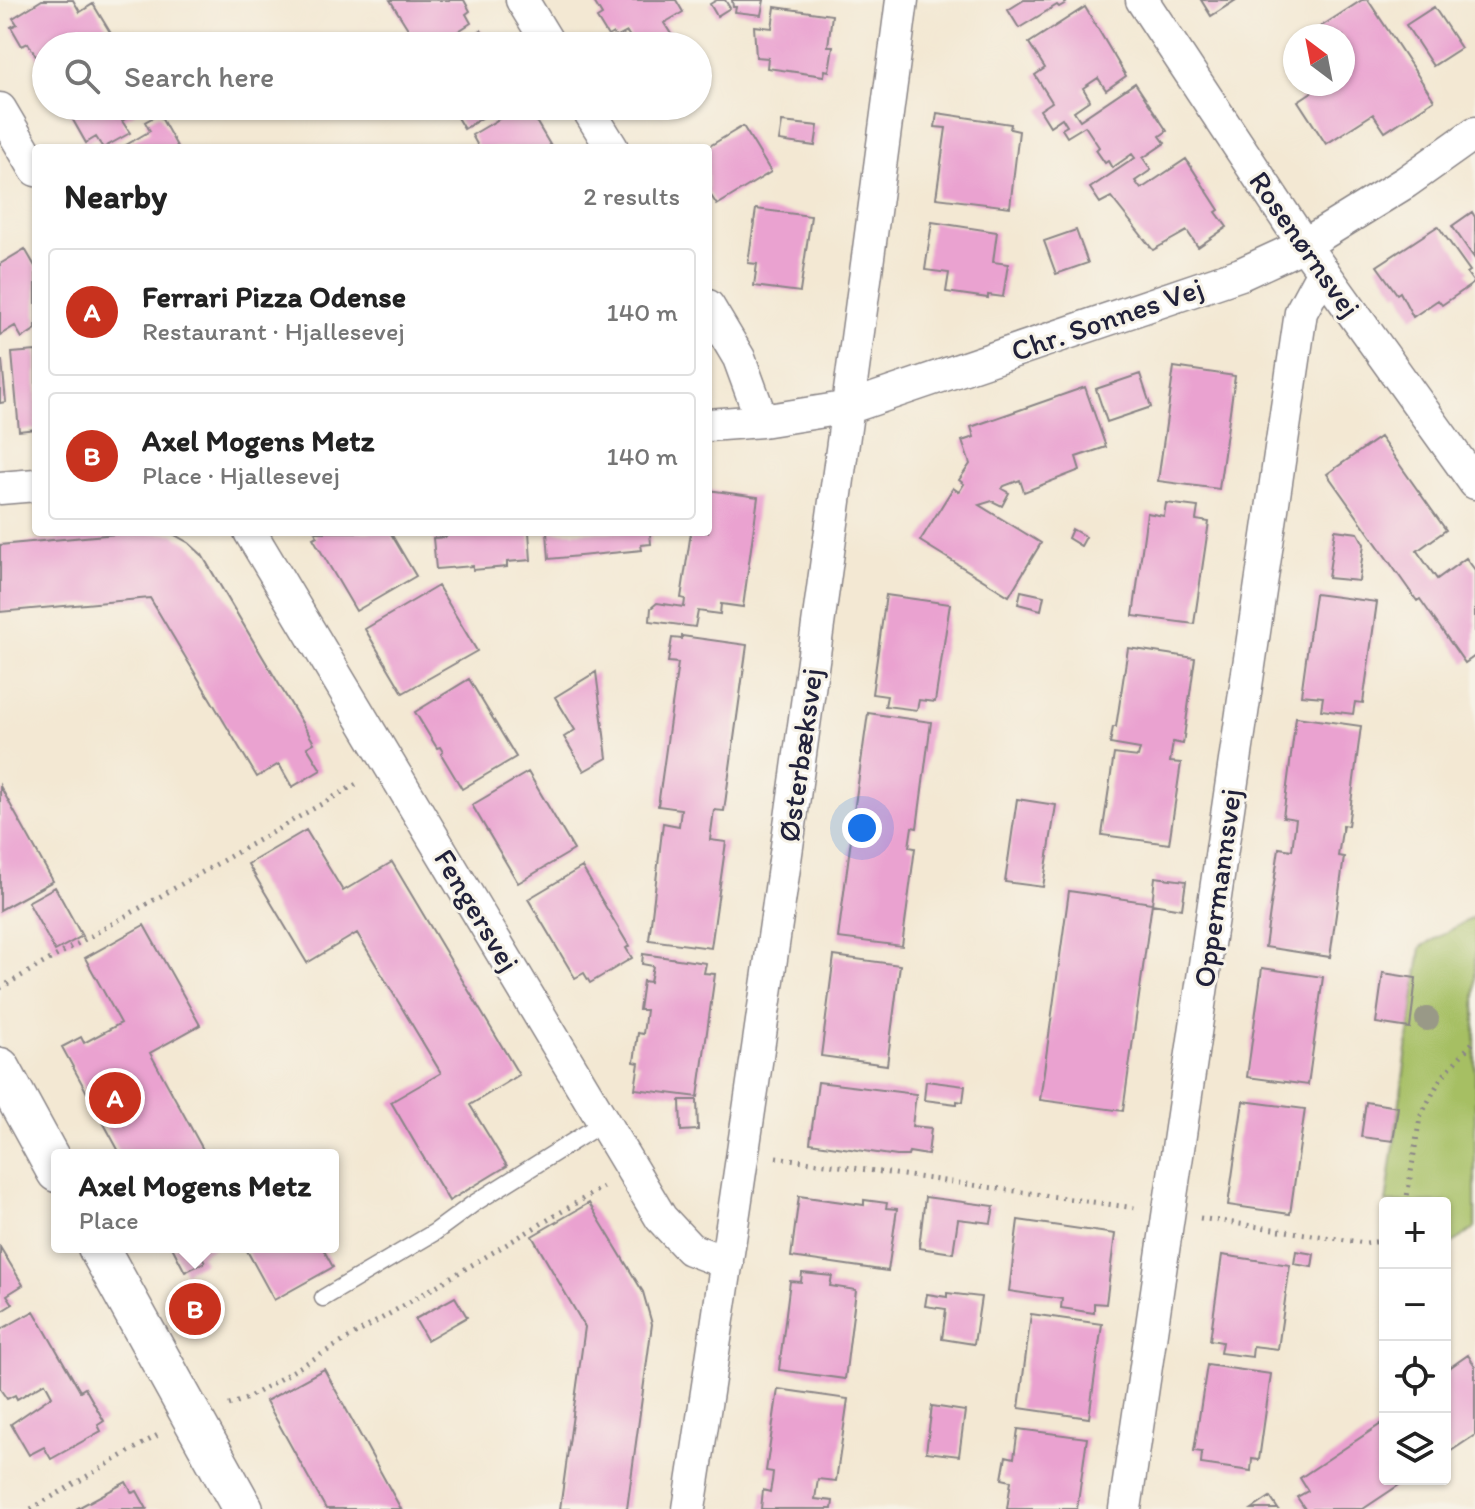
<!DOCTYPE html>
<html lang="en">
<head>
<meta charset="utf-8">
<style>
  body { margin:0; font-family:Itim,sans-serif; background:#f2f2f2; color:#222 }
  .controls { position:absolute; right:24px; bottom:24px; display:grid; overflow:hidden; border-radius:8px; box-shadow:0 2px 6px #0004 }
  .controls button { width:72px; height:72px; display:grid; place-items:center; padding:0; border:0; border-bottom:2px solid #e0e0e0; background:#fff; color:#222; font:40px sans-serif }
  .compass { position:absolute; left:1283px; top:24px; width:72px; height:72px; border-radius:50%; background:#fff; box-shadow:0 2px 6px #0004; rotate:328deg }
  .you { position:absolute; left:862px; top:828px; width:28px; height:28px; margin:-20px; border:6px solid #fff; border-radius:50%; background:#1a73e8; box-shadow:0 0 0 12px #1a73e833 }
  .badge { display:grid; place-items:center; width:52px; height:52px; border-radius:50%; background:#c8321e; color:#fff; font-size:26px; font-weight:700 }
  .pin { position:absolute; translate:-50% -50%; border:4px solid #fff; box-shadow:0 2px 8px #0006 }
  .popup { position:absolute; left:51px; top:1149px; width:288px; height:104px; box-sizing:border-box; display:grid; place-content:center; border-radius:8px; background:#fff; filter:drop-shadow(0 2px 6px #0005); font-size:26px; white-space:nowrap; color:#767676 }
  .popup b { font-size:30px; color:#222 }
  .popup::after { content:''; position:absolute; left:50%; top:100%; margin-left:-16px; border:16px solid transparent; border-top-color:#fff }
  .list { margin:0; padding:0; list-style:none }
  h2 { display:flex; justify-content:space-between; align-items:center; height:104px; margin:0; padding:0 32px; font-size:34px }
  h2 small { font-size:26px; font-weight:400; color:#767676 }
  .list li { display:grid; grid-template-columns:52px 1fr auto; gap:24px; align-items:center; box-sizing:border-box; height:128px; margin:0 16px 16px; padding:0 16px; border:2px solid #e0e0e0; border-radius:8px }
  .list b { display:block; font-size:30px; white-space:nowrap }
  .list p { margin:0; font-size:26px; white-space:nowrap; color:#767676 }
  .list em { font-size:26px; font-style:normal; color:#767676 }
  .icon { flex:none; width:44px; height:44px; fill:none; stroke:currentColor; stroke-width:2; stroke-linecap:round; stroke-linejoin:round }
  .map { position:relative; flex:none; width:1475px; height:1509px; overflow:hidden }
  .search { position:absolute; background:#fff; box-shadow:0 2px 6px #0004; left:32px; top:32px; width:680px; height:88px; display:flex; align-items:center; gap:20px; box-sizing:border-box; padding:0 28px; border-radius:44px; color:#767676; font-size:30px }
  .panel { position:absolute; background:#fff; box-shadow:0 2px 6px #0004; left:32px; top:144px; width:680px; height:392px; border-radius:8px }
  .map>svg:first-child { display:block }
  .green { fill:#a6bf64; stroke:#647050; stroke-width:2 }
  .building { fill:#eaa2d0 }
  .lines { fill:none; stroke-linecap:round; stroke-linejoin:round }
  .service-casing { stroke:#8a8587; stroke-width:19 }
  .minor-casing { stroke:#8a8587; stroke-width:35 }
  .tertiary-casing { stroke:#8a8587; stroke-width:43 }
  .path { stroke:#8a8587; stroke-width:5; stroke-dasharray:2 6; stroke-linecap:butt }
  .service { stroke:#fff; stroke-width:16 }
  .minor { stroke:#fff; stroke-width:32 }
  .tertiary { stroke:#fff; stroke-width:40 }
  .tree { fill:#999987 }
  .labels { text-anchor:middle; dominant-baseline:central; stroke-width:6; stroke-linejoin:round; paint-order:stroke }
  .street-label { font-size:30px; fill:#22223b; stroke:#f7f3e8 }
</style>
</head>
<body>
<div class="map">
<svg width="1475" height="1509" viewBox="0 0 1475 1509">
  <rect width="100%" height="100%" fill="#f7f3e8"/>
  <filter id="ink" filterUnits="userSpaceOnUse"><feTurbulence type="fractalNoise" baseFrequency=".0125" numOctaves="2"/><feDisplacementMap in="SourceGraphic" scale="16" xChannelSelector="R" yChannelSelector="G"/><feConvolveMatrix kernelMatrix="1 2 1 2 8 2 1 2 1" color-interpolation-filters="sRGB"/></filter>
  <filter id="wash" filterUnits="userSpaceOnUse"><feTurbulence type="fractalNoise" baseFrequency=".006" numOctaves="4" result="noise"/><feDisplacementMap in="SourceGraphic" scale="32" xChannelSelector="R" yChannelSelector="G"/><feGaussianBlur stdDeviation="1.8" result="paint"/><feColorMatrix in="noise" values="0 0 0 0 0 0 0 0 0 0 0 0 0 0 0 0 0 1.4 0 .05"/><feComposite in="paint" operator="in"/></filter>
  <g filter="url(#wash)">
    <rect width="100%" height="100%" fill="#f3e8d3"/>
    <!-- green -->
    <path class="green" d="M1475 916V1228L1445 1248V1203H1386L1421 947Z"/>
    <g id="blocks">
      <!-- building -->
      <path class="building" d="M42 0H73L80 12 93 4 116 42 109 46H46V73L28 43 22 46 11 27 17 24 13 18Z
        M390 0H464L470 11 466 14 471 23 438 44 430 31 415 40Z
        M593 0H676L683 12 664 23 673 37 677 36 683 46H626L633 42 627 32 616 38 613 33 608 36 597 18 602 15Z
        M717 0H725L730 8 717 16 710 4Z
        M732 0H764L761 15 735 12 736 7H733Z
        M1024 0H1064L1066 3 1059 7 1057 5 1019 28 1008 10Z
        M1201 0H1236L1211 16Z
        M1362 0H1368L1434 100 1385 132 1373 114 1326 144 1298 101 1324 84H1343V36H1322L1317 29Z
        M775 7 832 15 828 46H833L829 71 825 70 824 76 767 68 768 58 756 57 754 26 772 28Z
        M1085 7 1126 76 1106 90 1098 78 1083 88 1090 100 1074 111 1080 120 1135 83 1167 131 1160 136 1165 143 1143 158 1151 170 1135 181 1141 189 1186 159 1219 210 1216 212 1227 227 1198 247 1187 231 1153 250 1111 197 1100 203 1090 188 1135 158 1132 154 1112 168 1108 161 1105 163 1096 150 1099 147 1085 126 1067 137 1062 129 1067 126 1062 118 1050 126 1040 110 1052 102 1035 75 1045 68 1029 43Z
        M1434 7 1461 48 1433 66 1406 25Z
        M481 30 491 46H455Z
        M65 106H140L133 110 135 113 122 121 130 133 103 148 96 137 86 143Z
        M461 106H501L464 129 453 111Z
        M521 106H527L552 148H479L472 135Z
        M937 113 1011 124 1010 129 1019 131 1010 207 936 198 946 128 935 127Z
        M159 114 178 148H121L150 131 145 122Z
        M782 122 818 126 815 146 779 141Z
        M743 126 771 172 717 205 708 191V147Z
        M756 209 811 216 800 292 754 286 757 264 748 263Z
        M1472 212 1475 217V259L1452 226Z
        M932 222 997 232 993 262 1008 264 1003 297 988 295V298L946 292 949 273 925 270Z
        M1438 226 1470 271 1467 273 1474 283 1442 305 1438 300 1413 317 1400 292 1397 294 1377 266Z
        M1076 230 1088 263 1056 274 1044 241Z
        M25 249 36 268V329L22 338 15 326 0 335V264Z
        M36 351V429L19 431 12 353Z
        M0 361H2L6 402 0 403Z
        M1174 367 1235 376 1219 489 1158 481Z
        M1140 374 1151 407 1107 422 1096 389Z
        M1085 387 1106 447 1076 457 1080 470 1024 492 1020 480 1004 486 1002 489 1009 493 1002 506 992 501 979 505 1041 543 1009 596 920 541 953 488 959 492 964 484 959 480 970 464 962 441 974 437 971 427Z
        M1380 437 1446 530 1417 551 1437 579 1466 558 1475 570V656L1465 663 1420 599 1417 601 1327 474Z
        M708 490 758 497 743 607 721 604 720 614 698 611 695 627 650 621 651 608 657 603 684 607 685 599 681 598 691 532H708Z
        M1166 503 1198 507 1196 520 1209 522 1194 624 1133 616 1147 513 1164 516Z
        M1072 529 1086 537 1081 546 1068 538Z
        M1335 530 1358 533 1364 544 1359 581 1328 578Z
        M137 532 173 534 189 543 202 555 314 743 307 747 321 770 292 787 279 764 257 777 150 598 0 612V545Z
        M315 532H390L416 576 356 611 313 538 317 536Z
        M445 532H529L531 560 507 562V567L473 570V566L436 569 433 538 446 537Z
        M547 532H650L651 544 641 545 642 550 549 559Z
        M438 586 477 651 403 693 365 629Z
        M1021 591 1044 596 1041 610 1018 604Z
        M1315 594 1377 602 1363 703 1355 702 1353 714 1321 710 1323 697 1301 695Z
        M886 595 950 604 935 702 919 700 917 710 885 706 887 696 872 694Z
        M682 636 747 645 724 811 714 810 710 840 726 842 711 948 649 940 663 823 679 826 681 809 658 806 678 663 668 662 672 638 682 639Z
        M1128 648 1195 658 1183 744 1173 742 1170 762 1181 763 1169 844 1102 835 1114 754 1138 757 1140 749 1110 744 1113 727H1116Z
        M596 672 607 758 584 771 564 737 575 730 555 697Z
        M469 679 516 757 462 789 441 754 443 752 440 747 437 748 415 712Z
        M868 713 931 722 917 828 912 827 909 847 915 848 902 946 838 938 851 839 863 841 865 821 853 819Z
        M1296 717 1361 726 1348 826 1343 825 1338 856 1344 857 1330 957 1265 947 1279 848 1292 850 1296 819 1283 817Z
        M528 772 574 850 518 883 472 805Z
        M0 786 53 881 0 910Z
        M1017 799 1056 805 1043 887 1005 882Z
        M306 830 343 891 392 862 519 1075 470 1105 507 1166 449 1201 391 1102 441 1073 357 933 307 963 248 864Z
        M582 867 629 946 626 948 632 958 590 983 584 973 575 978 528 899Z
        M1155 877 1186 881 1182 909 1152 904Z
        M55 887 82 936 55 951 28 902Z
        M1069 891 1152 903 1123 1111 1040 1100Z
        M144 925 200 1025 150 1053 206 1155H121L62 1047 81 1037 84 1043 121 1023 85 958Z
        M643 954 706 963 704 973 715 974 698 1097 635 1089 639 1063 634 1062 638 1033 643 1034 646 1010H639L643 981 650 982 653 966 642 964Z
        M834 956 900 965 887 1065 821 1056Z
        M1262 968 1323 977 1308 1085 1247 1077Z
        M1383 973 1416 978 1410 1028 1376 1023Z
        M926 1081 965 1086 963 1102 957 1101V1104L924 1100Z
        M818 1082 916 1094 912 1126 931 1128 928 1155 909 1152 908 1156H897L810 1143Z
        M680 1100H697L698 1130 681 1131Z
        M1243 1101 1305 1109 1290 1214 1228 1205Z
        M1366 1102 1398 1107 1393 1141 1361 1137Z
        M799 1196 864 1205V1200L887 1203 886 1208 897 1209 888 1271 791 1257Z
        M925 1197 994 1206 991 1223 958 1219 953 1253 919 1248Z
        M589 1203 643 1292 652 1324 627 1509H560L585 1327 532 1236Z
        M1018 1220 1115 1234 1106 1304 1094 1303V1313L1061 1308 1062 1299 1009 1291Z
        M0 1247 23 1285 7 1295 13 1304 0 1312Z
        M172 1247H215L201 1255 205 1262 185 1272Z
        M245 1247H322L333 1267 274 1300Z
        M1296 1251 1314 1254 1312 1267 1294 1264Z
        M1222 1255 1290 1265 1278 1349 1253 1346 1252 1357 1220 1353 1222 1342 1210 1340Z
        M802 1273 832 1276 830 1286 856 1290 845 1379 779 1370 790 1281 801 1282Z
        M947 1293 981 1297 974 1344 942 1339 946 1309 925 1306 927 1294 947 1297Z
        M455 1297 467 1317 427 1340 415 1319Z
        M34 1311 80 1391 85 1388 104 1421 98 1425 101 1431 51 1459 44 1447 29 1455 11 1424 52 1396 45 1383 17 1399 15 1395 7 1399 0 1389V1330Z
        M1031 1314 1102 1324 1089 1418 1019 1408Z
        M1468 1355 1475 1366V1435L1445 1455V1371Z
        M1207 1365 1271 1374 1259 1460 1252 1459 1251 1471 1201 1464 1202 1452 1194 1451Z
        M324 1369 401 1509H326L266 1401Z
        M778 1389 848 1399 836 1481 818 1479 815 1499 833 1501 832 1509H761L763 1490 770 1492 772 1481 773 1472 766 1471Z
        M932 1406 965 1411 959 1456 926 1452Z
        M1381 1424 1385 1430V1479H1408L1363 1509H1305L1297 1497 1308 1491 1300 1478Z
        M1018 1429 1087 1438 1077 1509H1007L1011 1481 1002 1479 1006 1456 1014 1458Z
        M126 1482 132 1493 137 1491 147 1509H76Z
        M1270 1497 1278 1509H1252Z"/>
    </g>
  </g>
  <g filter="url(#ink)">
    <use href="#blocks" fill-opacity="0" stroke="#8a8587" stroke-width="2"/>
    <g class="lines">
      <defs>
        <path id="service" d="M323 1298 435 1232 473 1204 604 1122"/>
        <path id="minor" d="M522 0 550 46
          M1142 0 1304 245 1475 483
          M586 106 612 148
          M0 109 36 170
          M708 306 739 358 762 421
          M708 425 762 421 850 407 1241 274 1304 245 1406 182 1475 133
          M0 488 36 485
          M250 532 661 1218 690 1249 727 1263
          M689 1509C767 1007 836 504 902 0
          M1125 1509 1301 312 1323 271"/>
        <path id="tertiary" d="M0 1068 57 1172
          M98 1247 243 1509"/>
      </defs>
      <!-- service casing -->
      <use href="#service" class="service-casing"/>
      <!-- minor casing -->
      <use href="#minor" class="minor-casing"/>
      <!-- tertiary casing -->
      <use href="#tertiary" class="tertiary-casing"/>
      <!-- path -->
      <path class="path" d="M0 988 360 782
        M776 1157 1135 1208
        M1406 1203 1420 1117 1441 1078 1475 1040
        M1200 1218 1365 1243 1385 1241
        M229 1405 246 1399 603 1187
        M31 1509 158 1435"/>
      <!-- service -->
      <use href="#service" class="service"/>
      <!-- minor -->
      <use href="#minor" class="minor"/>
      <!-- tertiary -->
      <use href="#tertiary" class="tertiary"/>
    </g>
    <!-- trees -->
    <circle class="tree" cx="1427" cy="1019" r="12"/>
  </g>
  <g class="labels">
    <!-- street labels -->
    <g class="street-label">
      <text transform="translate(1305 244) rotate(55)">Rosenørnsvej</text>
      <text transform="translate(1107 319) rotate(-19)">Chr. Sonnes Vej</text>
      <text transform="translate(800 755) rotate(-82)">Østerbæksvej</text>
      <text transform="translate(1217 888) rotate(-82)">Oppermannsvej</text>
      <text transform="translate(477 910) rotate(59)">Fengersvej</text>
    </g>
  </g>
</svg>
<div class="controls">
<button>+</button>
<button>−</button>
<button><svg class="icon" aria-label="locate" viewBox="0 0 24 24"><circle cx="12" cy="12" r="6"/><path d="M12 2v4M12 18v4M2 12h4M18 12h4"/></svg></button>
<button><svg class="icon" aria-label="layers" viewBox="0 0 24 24"><path d="M12 4l9 5-9 5-9-5zM3 14l9 5 9-5"/></svg></button>
</div>
<svg class="compass" viewBox="-18 -18 36 36"><path d="M0-13l5 13h-10z" fill="#e53935"/><path d="M0 13l5-13h-10z" fill="#767676"/></svg>
<div class="you"></div>
<div class="pin badge" style="left:115px;top:1098px">A</div>
<div class="pin badge" style="left:195px;top:1309px">B</div>
<div class="popup"><b>Axel Mogens Metz</b>Place</div>
<div class="search"><svg class="icon" aria-label="search" viewBox="0 0 24 24"><circle cx="10" cy="10" r="6"/><path d="M15 15l6 6"/></svg>Search here</div>
<section class="panel">
<h2>Nearby<small>2 results</small></h2>
<ul class="list">
<li><span class="badge">A</span><div><b>Ferrari Pizza Odense</b><p>Restaurant · Hjallesevej</p></div><em>140 m</em></li>
<li><span class="badge">B</span><div><b>Axel Mogens Metz</b><p>Place · Hjallesevej</p></div><em>140 m</em></li>
</ul>
</section>
</div>
</body>
</html>
